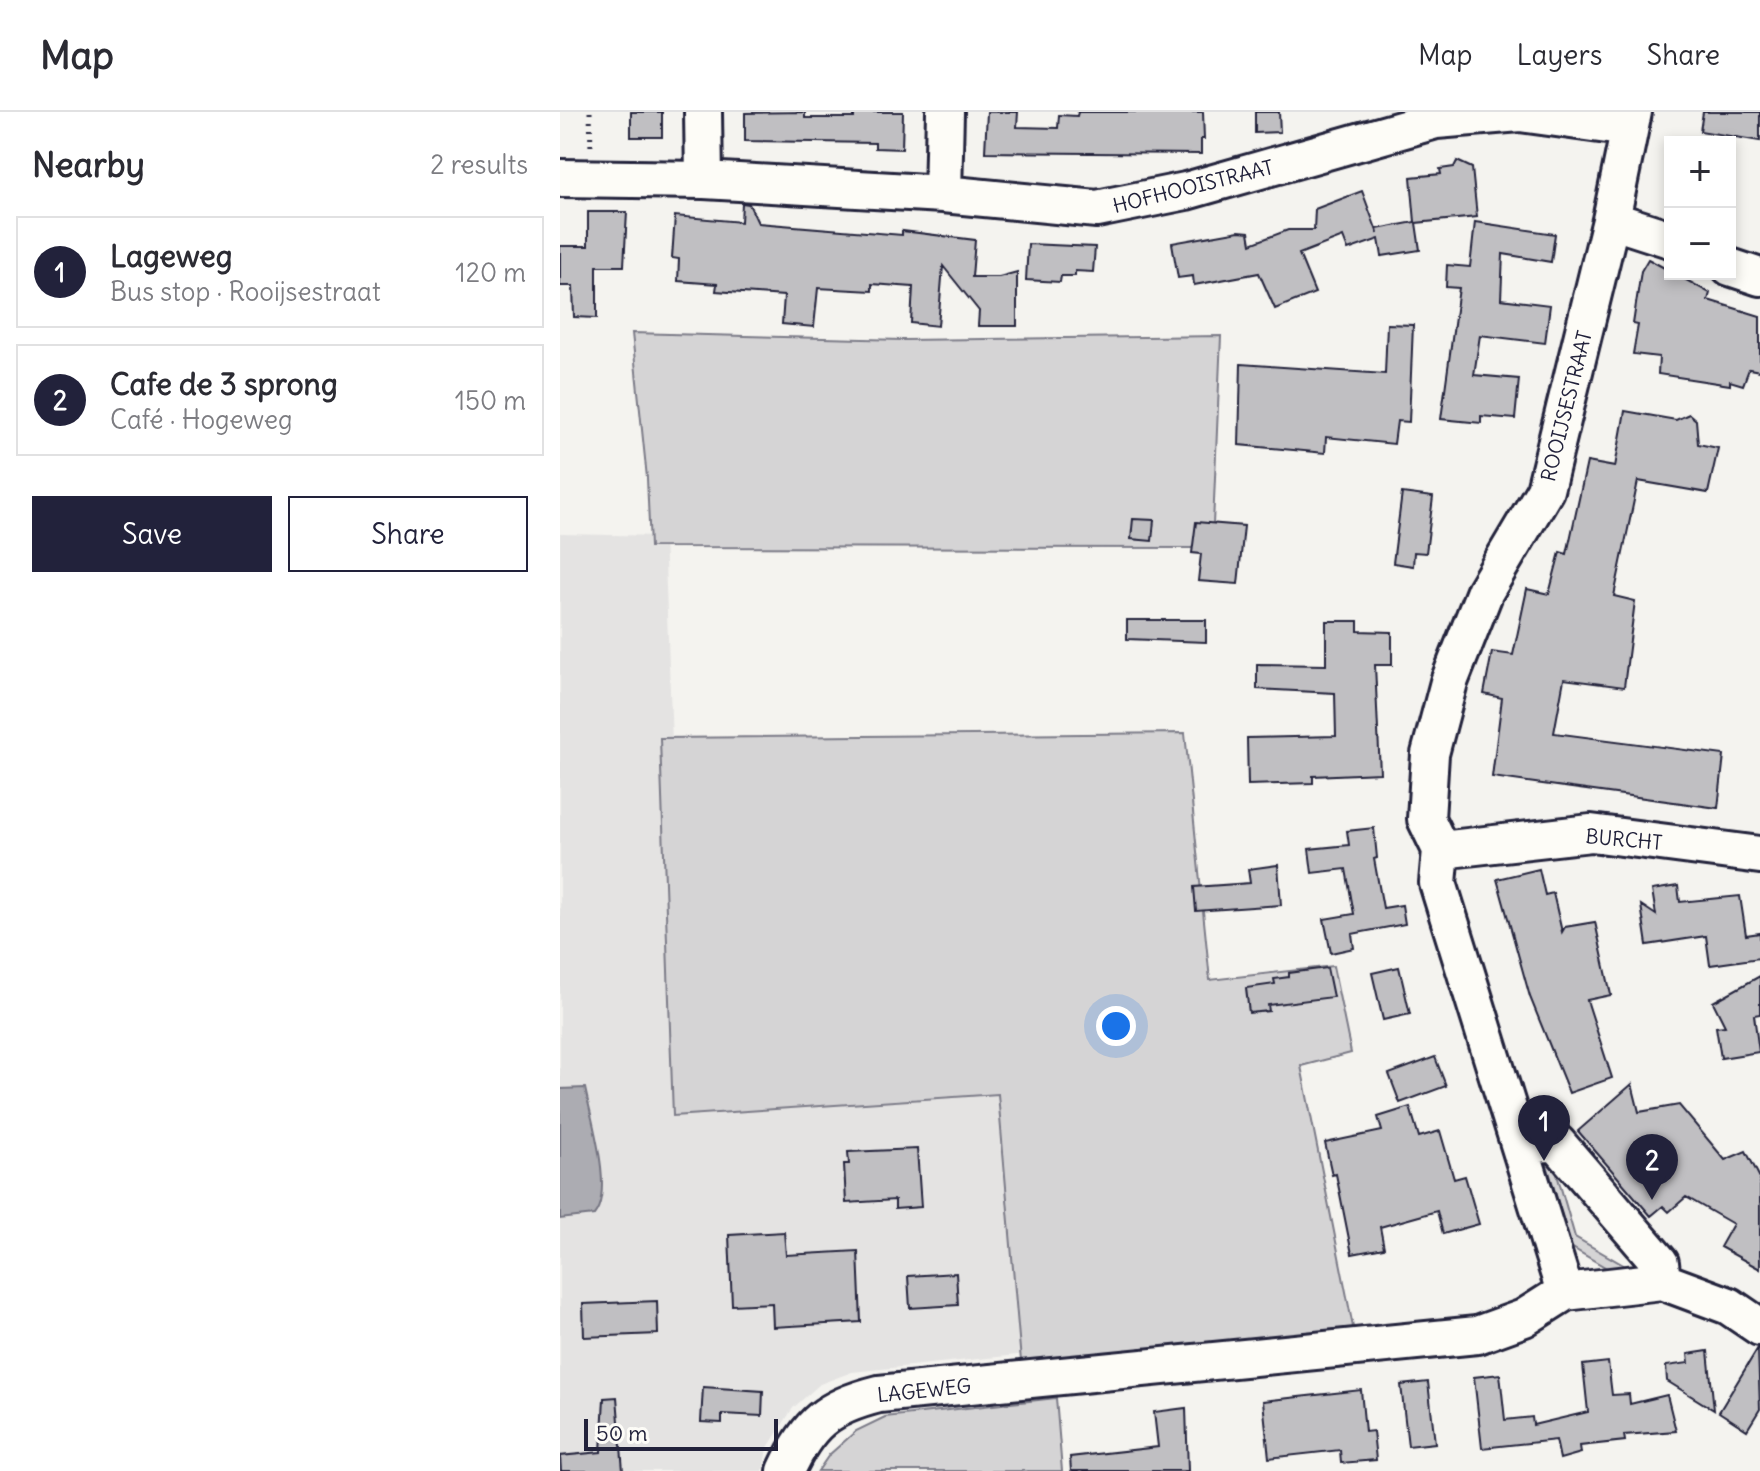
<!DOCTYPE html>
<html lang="en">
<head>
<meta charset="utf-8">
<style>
  body { margin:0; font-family:Delius,sans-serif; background:#f2f2f3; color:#2b2b33 }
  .controls { position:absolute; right:24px; top:24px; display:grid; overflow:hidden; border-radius:0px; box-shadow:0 4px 12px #0003 }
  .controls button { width:72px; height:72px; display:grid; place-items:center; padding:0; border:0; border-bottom:2px solid #e1e1e2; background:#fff; color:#2b2b33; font:40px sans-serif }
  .scale { position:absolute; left:24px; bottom:20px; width:194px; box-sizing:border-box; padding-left:8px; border:4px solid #22223b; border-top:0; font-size:22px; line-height:28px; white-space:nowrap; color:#22223b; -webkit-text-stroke:6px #fdfcf7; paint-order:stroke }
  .you { position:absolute; left:556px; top:914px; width:28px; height:28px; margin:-20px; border:6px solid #fff; border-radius:50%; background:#1a73e8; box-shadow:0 0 0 12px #1a73e833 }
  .badge { display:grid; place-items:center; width:52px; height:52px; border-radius:50%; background:#22223b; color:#fff; font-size:26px; font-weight:700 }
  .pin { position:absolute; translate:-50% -66px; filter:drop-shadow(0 2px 4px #0008) }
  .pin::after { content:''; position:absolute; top:42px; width:28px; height:24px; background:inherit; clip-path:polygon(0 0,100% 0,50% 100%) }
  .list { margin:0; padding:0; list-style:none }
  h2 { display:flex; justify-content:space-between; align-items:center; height:104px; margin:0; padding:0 32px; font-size:34px }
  h2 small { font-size:26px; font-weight:400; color:#7c7c81 }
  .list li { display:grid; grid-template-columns:52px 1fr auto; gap:24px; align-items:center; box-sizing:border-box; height:112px; margin:0 16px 16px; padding:0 16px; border:2px solid #e1e1e2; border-radius:0px }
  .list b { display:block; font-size:30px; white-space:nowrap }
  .list p { margin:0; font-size:26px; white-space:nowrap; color:#7c7c81 }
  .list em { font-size:26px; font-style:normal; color:#7c7c81 }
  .actions { display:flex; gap:16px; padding:24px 32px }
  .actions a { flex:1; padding:18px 0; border:2px solid #22223b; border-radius:0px; text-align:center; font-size:28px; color:#22223b }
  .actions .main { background:#22223b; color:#fff }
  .map { position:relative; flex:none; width:1200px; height:1359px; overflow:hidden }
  header { display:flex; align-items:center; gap:48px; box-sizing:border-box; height:112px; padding:0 40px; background:#fff; border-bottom:2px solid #e1e1e2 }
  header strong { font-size:38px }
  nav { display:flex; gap:44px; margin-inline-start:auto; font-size:28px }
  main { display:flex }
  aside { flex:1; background:#fff }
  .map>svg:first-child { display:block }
  .built { fill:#e4e3e2 }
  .green { fill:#d5d4d5; stroke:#7c7b88; stroke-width:2 }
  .water { fill:#acacb2; stroke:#757582; stroke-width:2 }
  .building { fill:#c0bfc2; stroke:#22223b; stroke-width:2 }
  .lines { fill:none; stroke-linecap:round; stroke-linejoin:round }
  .minor-casing { stroke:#22223b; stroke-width:42 }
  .path { stroke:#22223b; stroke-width:5; stroke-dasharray:2 6; stroke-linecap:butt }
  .minor { stroke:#fdfcf7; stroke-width:36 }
  .labels { text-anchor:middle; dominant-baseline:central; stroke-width:6; stroke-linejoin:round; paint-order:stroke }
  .street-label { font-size:20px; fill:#22223b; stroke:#fdfcf7 }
</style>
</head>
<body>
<header>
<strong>Map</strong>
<nav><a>Map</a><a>Layers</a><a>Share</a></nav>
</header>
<main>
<aside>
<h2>Nearby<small>2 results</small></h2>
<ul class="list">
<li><span class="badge">1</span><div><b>Lageweg</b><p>Bus stop · Rooijsestraat</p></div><em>120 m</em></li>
<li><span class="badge">2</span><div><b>Cafe de 3 sprong</b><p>Café · Hogeweg</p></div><em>150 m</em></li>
</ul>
<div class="actions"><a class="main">Save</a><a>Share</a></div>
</aside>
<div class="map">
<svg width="1200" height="1359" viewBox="0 0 1200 1359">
  <rect width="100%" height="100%" fill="#f4f3ef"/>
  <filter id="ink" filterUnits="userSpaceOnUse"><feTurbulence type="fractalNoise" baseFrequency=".0125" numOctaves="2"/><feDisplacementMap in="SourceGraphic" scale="16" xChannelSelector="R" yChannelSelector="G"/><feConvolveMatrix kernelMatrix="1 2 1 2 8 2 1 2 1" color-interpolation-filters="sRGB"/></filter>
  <g filter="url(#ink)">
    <!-- built -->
    <path class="built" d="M0 422 104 424 126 988 447 975 476 1241 292 1260 260 1272 233 1296 207 1337 203 1359H0Z"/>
    <!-- green -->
    <path class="green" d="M72 221 343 228 661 224 652 436 90 435 87 366Z
      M625 621 650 868 773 854 791 941 741 954 795 1225 462 1261 438 982 113 1004 100 626Z
      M984 1042 992 1045 1015 1125 1065 1154 1057 1162 1011 1135Z
      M496 1286 502 1359H258L269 1343 296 1319 325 1305Z"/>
    <!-- water -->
    <path class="water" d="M25 976C31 1007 54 1079 34 1103L0 1107V977Z"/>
    <!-- building -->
    <path class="building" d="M71 0H102V25H71Z
      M245 0V6H294V0H343L342 37 315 36V31L185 29V1Z
      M427 0H458L457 15 498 16 499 3 517 4 518 0H643L644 27H641V42L425 40Z
      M695 0H719L720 20 695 21Z
      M1143 0H1200V29L1140 19Z
      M897 49 912 56 917 105 856 111 860 138 822 144 819 127 788 138 783 125 739 142 755 181 715 197 699 161 634 173 633 164 618 166 612 131 679 119 689 120 691 132 728 118H754L755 97 802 79 818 122 817 117 855 110 851 65 881 62 880 57 894 55Z
      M182 91 189 92 198 111 342 123V119L415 128 412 165H439L457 160V214H418L419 199 383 154 378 214 351 211 353 175 312 172V179L258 176 254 215 222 212 224 184 156 179 157 172 118 169 119 147 112 146 115 104 181 110Z
      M28 100H67L64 154H37V206L14 205 13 174H0V134H28Z
      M915 110 995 122 991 150 943 142 941 187 990 193 985 231 920 223 914 263 959 267 955 307 921 304V311L881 307 899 176 886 175 887 153 910 155Z
      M468 132 535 135 533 160 515 159V164H501L500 170 466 168Z
      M1088 147 1150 181 1148 188 1200 204V259L1189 257 1183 273 1170 269V273L1098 262 1099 245 1073 242 1078 213 1073 212 1081 159Z
      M827 212 853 213 849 310 837 309 834 332 766 325 765 341 679 333 681 252 825 262Z
      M1065 299 1116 308 1129 302 1136 308 1138 332 1158 336 1148 381 1078 369 1054 484 1075 489 1064 575 1004 567 994 621 1164 643 1158 696 932 665 942 586 924 582 932 540 953 543 967 477 989 482 1000 440 1007 442 1027 350 1055 355Z
      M842 381 873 385 866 441 854 440 853 454 833 451Z
      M573 407 594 408 592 429 571 427Z
      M636 410 684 414 678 472 638 469 641 442 632 441Z
      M567 508H646V530L567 527Z
      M766 509H798V519L832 520V553H815L820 661 753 664V671L688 673 687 626 776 624 775 581 697 577V552L766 553Z
      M814 716 817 746 814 747 823 796 842 793 845 812 792 822 794 836 771 841 764 807 794 802 786 757 752 761 749 737 789 733 787 719Z
      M718 753 721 793 636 799 634 775 690 771 688 757Z
      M979 757 985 783 993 781 1002 820 1005 815 1035 810 1051 883 1027 888 1052 966 1009 981 970 885 937 767Z
      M1118 774 1120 790 1180 784 1186 823 1200 821V846L1150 853 1146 824 1087 833 1081 793 1096 803 1092 778Z
      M839 855 850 902 823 908 812 861Z
      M767 856 773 885 708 893 709 899 689 901 686 876 715 872 714 867 729 865V861Z
      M1200 864V902L1194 903 1199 940 1161 946 1156 915 1165 914 1153 890Z
      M875 945 886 974 840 991 829 962Z
      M1072 972 1079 1000 1119 993 1165 1048 1186 1039 1200 1066V1157L1160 1135 1173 1112 1126 1085 1109 1100 1103 1094 1091 1104 1018 1019Z
      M850 995 859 1025 880 1019 894 1067 905 1064 919 1112 883 1122 877 1099 820 1115 824 1136 792 1142 776 1062 772 1063 765 1031 822 1019 818 1005Z
      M357 1037 361 1095 335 1097V1088L286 1091 284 1052H289L288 1040Z
      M224 1120 226 1143 298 1139 301 1210 213 1215 212 1191 172 1193 169 1123Z
      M396 1161 398 1193 350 1196 348 1164Z
      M97 1189 98 1222 24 1225 23 1192Z
      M1198 1236 1200 1297 1187 1318 1159 1300Z
      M1148 1239 1154 1298 1107 1269 1106 1254 1129 1251 1128 1242Z
      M1048 1250 1052 1283 1069 1282 1070 1292 1107 1283 1116 1319 1064 1323 1065 1329 1020 1334 1021 1341 1000 1347 996 1328 922 1336 914 1265 940 1262 945 1308 972 1305 973 1313 1028 1300 1023 1253Z
      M868 1270 875 1331 848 1334 841 1273Z
      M143 1275 203 1279 202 1304 162 1302V1311L141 1310Z
      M801 1278 805 1320 813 1319 816 1348 781 1351 780 1338 709 1346 703 1289Z
      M57 1285 63 1359H1L0 1344 41 1340 44 1286Z
      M626 1296 628 1359H511L510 1345 598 1335 594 1300Z"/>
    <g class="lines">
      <defs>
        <path id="minor" d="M143 0 144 68
          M0 66 144 68 383 82 537 97 626 79 876 8 960 1 1069 16
          M383 82 385 0
          M1051 108 1110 127
          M1170 155 1200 165
          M881 738 1031 721 1200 743
          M959 1032 997 1031 1100 1151 1102 1169
          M1005 1180 878 771 881 738 866 707 870 642 889 570 925 479 985 378 1051 108 1073 0
          M226 1359C248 1311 267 1295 319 1282L917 1223 964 1206 1005 1180 1102 1169 1169 1194 1200 1215"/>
      </defs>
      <!-- minor casing -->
      <use href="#minor" class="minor-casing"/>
      <!-- path -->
      <path class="path" d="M30 0 31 37"/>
      <!-- minor -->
      <use href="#minor" class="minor"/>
    </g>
  </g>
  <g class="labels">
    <!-- street labels -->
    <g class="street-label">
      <text transform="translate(633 74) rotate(-14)">HOFHOOISTRAAT</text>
      <text transform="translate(1006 294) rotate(-76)">ROOIJSESTRAAT</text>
      <text transform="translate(1064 727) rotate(5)">BURCHT</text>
      <text transform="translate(364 1278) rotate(-6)">LAGEWEG</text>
    </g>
  </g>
</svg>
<div class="controls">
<button>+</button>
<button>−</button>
</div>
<div class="scale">50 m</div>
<div class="you"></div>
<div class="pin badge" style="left:984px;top:1049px">1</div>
<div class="pin badge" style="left:1092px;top:1088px">2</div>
</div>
</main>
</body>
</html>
